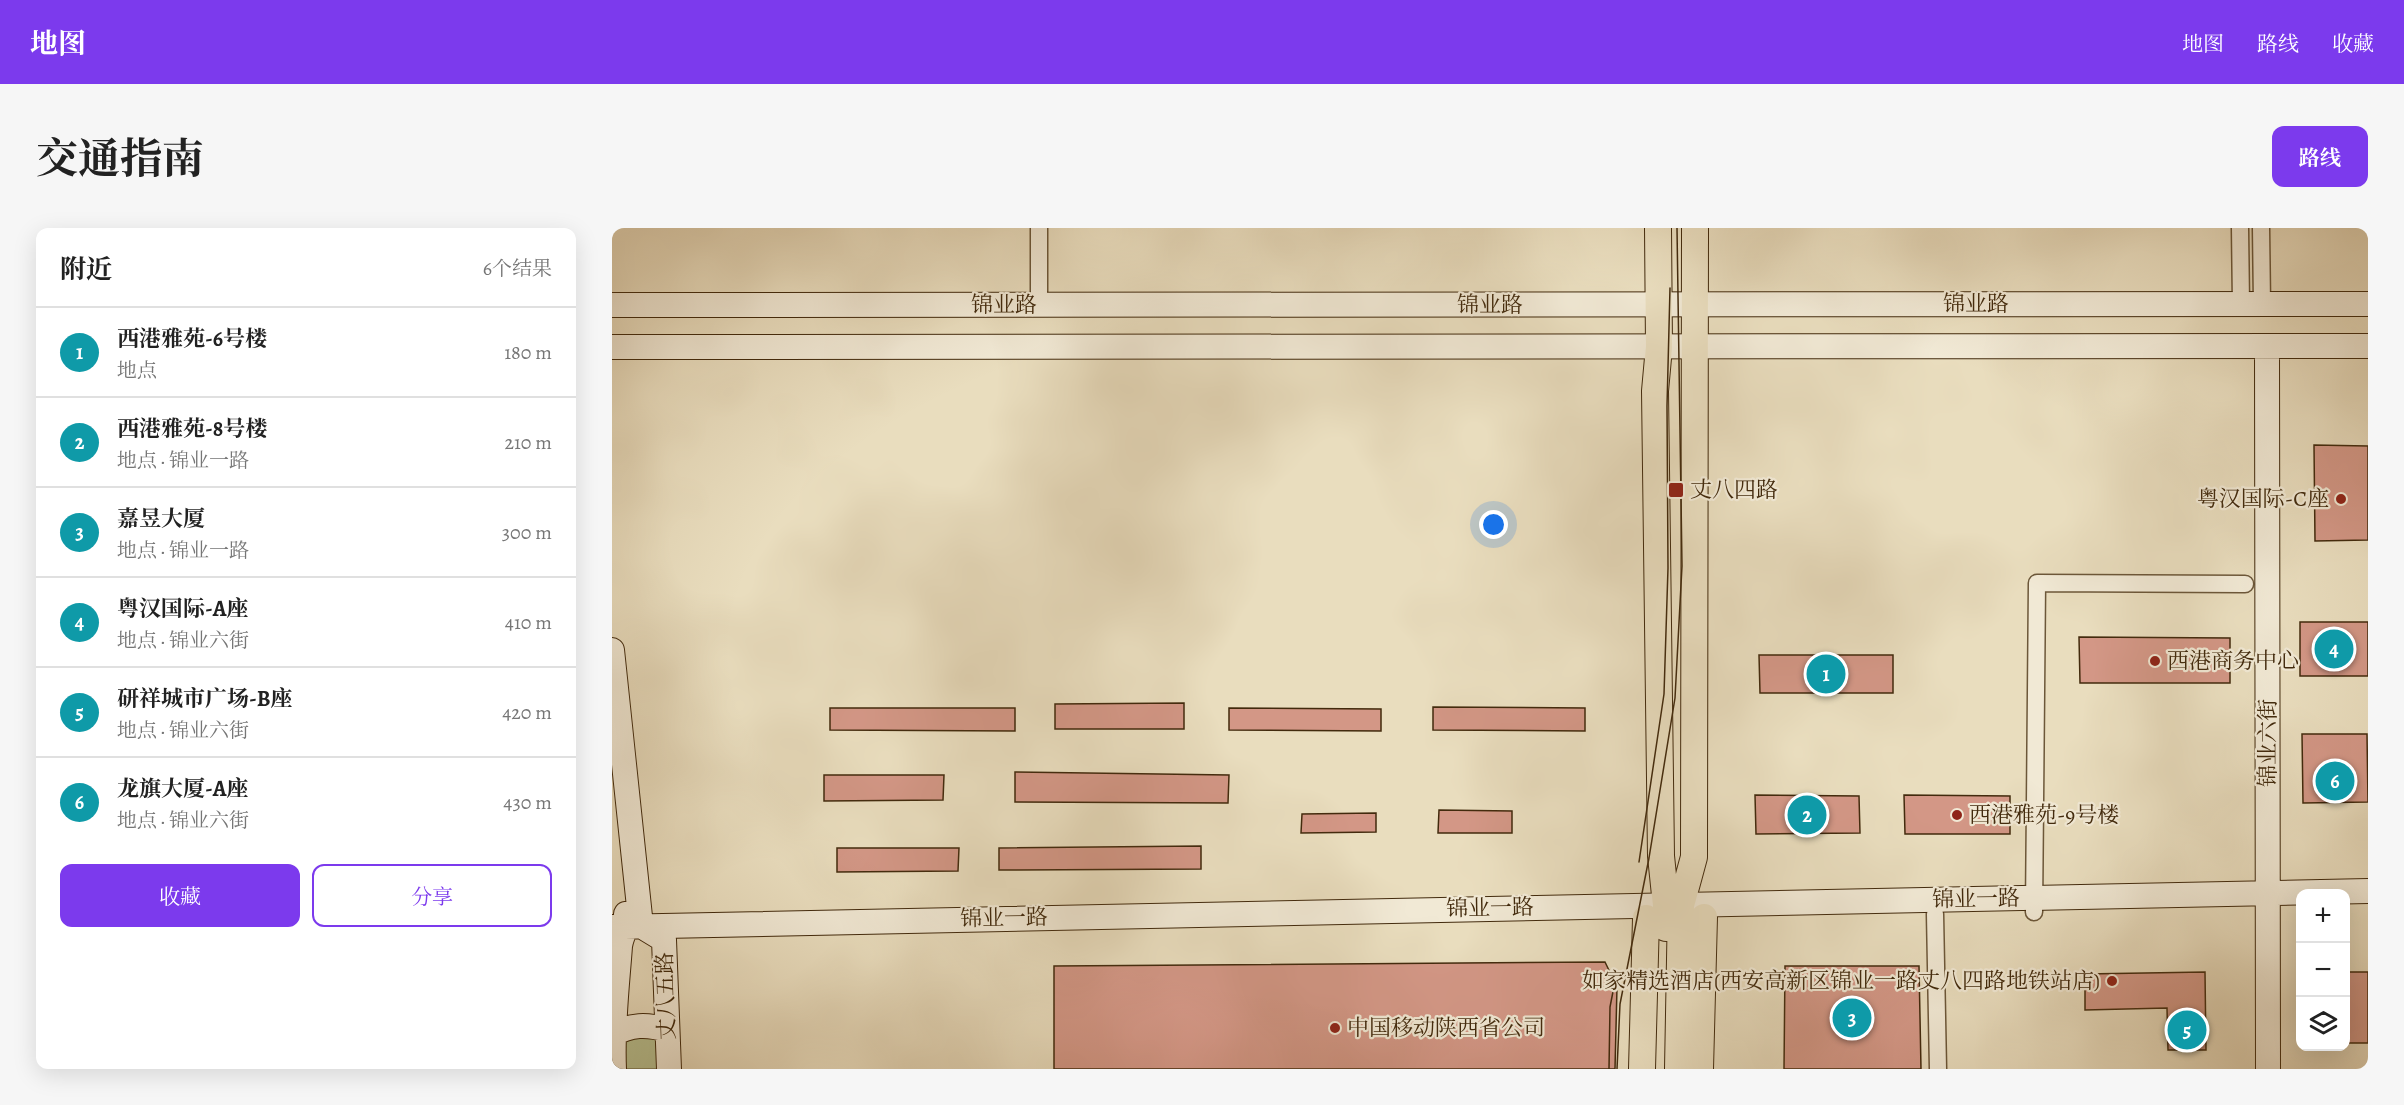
<!DOCTYPE html>
<html lang="zh">
<head>
<meta charset="utf-8">
<style>
  body { margin:0; font-family:Alegreya,"Noto Serif SC",serif; background:#f6f6f6; color:#222 }
  .controls { position:absolute; right:18px; bottom:18px; display:grid; overflow:hidden; border-radius:12px; box-shadow:0 6px 24px #0002 }
  .controls button { width:54px; height:54px; display:grid; place-items:center; padding:0; border:0; border-bottom:2px solid #e0e0e0; background:#fff; color:#222; font:30px sans-serif }
  .you { position:absolute; left:882px; top:297px; width:21px; height:21px; margin:-15px; border:4px solid #fff; border-radius:50%; background:#1a73e8; box-shadow:0 0 0 9px #1a73e833 }
  .badge { display:grid; place-items:center; width:39px; height:39px; border-radius:50%; background:#7c3aed; color:#fff; font-size:20px; font-weight:700 }
  .pin { position:absolute; translate:-50% -50%; border:3px solid #fff; box-shadow:0 2px 6px #0006 }
  .list { margin:0; padding:0; list-style:none }
  h2 { display:flex; justify-content:space-between; align-items:center; height:78px; margin:0; padding:0 24px; font-size:26px }
  h2 small { font-size:20px; font-weight:400; color:#767676 }
  .list li { display:grid; grid-template-columns:39px 1fr auto; gap:18px; align-items:center; box-sizing:border-box; height:90px; padding:0 24px; border-top:2px solid #e0e0e0 }
  .list b { display:block; font-size:22px; white-space:nowrap }
  .list p { margin:0; font-size:20px; white-space:nowrap; color:#767676 }
  .list em { font-size:20px; font-style:normal; color:#767676 }
  .actions { display:flex; gap:12px; padding:18px 24px }
  .actions a { flex:1; padding:14px 0; border:2px solid #7c3aed; border-radius:12px; text-align:center; font-size:21px; color:#7c3aed }
  .actions .main { background:#7c3aed; color:#fff }
  .icon { flex:none; width:33px; height:33px; fill:none; stroke:currentColor; stroke-width:2; stroke-linecap:round; stroke-linejoin:round }
  .map { position:relative; flex:none; width:1756px; height:841px; overflow:hidden; border-radius:12px }
  header { display:flex; align-items:center; gap:36px; box-sizing:border-box; height:84px; padding:0 30px; background:#7c3aed; color:#fff }
  header strong { font-size:28px }
  nav { display:flex; gap:33px; margin-inline-start:auto; font-size:21px }
  .intro { display:flex; align-items:center; justify-content:space-between; box-sizing:border-box; height:144px; padding:0 36px }
  h1 { margin:0; font-size:42px }
  .button { padding:15px 27px; border-radius:12px; background:#7c3aed; color:#fff; font-size:21px; font-weight:700 }
  main { display:flex; gap:36px; padding:0 36px }
  aside { flex:1; background:#fff; border-radius:12px; box-shadow:0 6px 24px #0002 }
  .map>svg:first-child { display:block }
  .green { fill:#b7c091; stroke:#7c754f; stroke-width:1.5 }
  .building { fill:#d39786; stroke:#422a0d; stroke-width:1.5 }
  .lines { fill:none; stroke-linecap:round; stroke-linejoin:round }
  .street-casing { stroke:#6c5739; stroke-width:19 }
  .secondary-casing { stroke:#422a0d; stroke-width:26 }
  .primary-casing { stroke:#422a0d; stroke-width:28 }
  .street { stroke:#f1e9d5; stroke-width:16 }
  .secondary { stroke:#f1e9d5; stroke-width:24 }
  .primary { stroke:#e9ddbe; stroke-width:26 }
  .tram { stroke:#422a0d; stroke-width:1.5 }
  .poi-dot { fill:#8f2418; stroke:#f1e9d5; stroke-width:2 }
  .labels { text-anchor:middle; dominant-baseline:central; stroke-width:4.5; stroke-linejoin:round; paint-order:stroke }
  .street-label { font-size:22px; fill:#422a0d; stroke:#f1e9d5 }
  .poi-label { font-size:22px; fill:#422a0d; stroke:#f1e9d5; text-anchor:start }
</style>
</head>
<body>
<header>
<strong>地图</strong>
<nav><a>地图</a><a>路线</a><a>收藏</a></nav>
</header>
<div class="intro"><h1>交通指南</h1><a class="button">路线</a></div>
<main>
<aside>
<h2>附近<small>6个结果</small></h2>
<ul class="list">
<li><span class="badge" style="background:#0f9aa8">1</span><div><b>西港雅苑-6号楼</b><p>地点</p></div><em>180 m</em></li>
<li><span class="badge" style="background:#0f9aa8">2</span><div><b>西港雅苑-8号楼</b><p>地点 · 锦业一路</p></div><em>210 m</em></li>
<li><span class="badge" style="background:#0f9aa8">3</span><div><b>嘉昱大厦</b><p>地点 · 锦业一路</p></div><em>300 m</em></li>
<li><span class="badge" style="background:#0f9aa8">4</span><div><b>粤汉国际-A座</b><p>地点 · 锦业六街</p></div><em>410 m</em></li>
<li><span class="badge" style="background:#0f9aa8">5</span><div><b>研祥城市广场-B座</b><p>地点 · 锦业六街</p></div><em>420 m</em></li>
<li><span class="badge" style="background:#0f9aa8">6</span><div><b>龙旗大厦-A座</b><p>地点 · 锦业六街</p></div><em>430 m</em></li>
</ul>
<div class="actions"><a class="main">收藏</a><a>分享</a></div>
</aside>
<div class="map">
<svg width="1756" height="841" viewBox="0 0 1756 841">
  <rect width="100%" height="100%" fill="#e9ddbe"/>
  <filter id="stains"><feTurbulence type="fractalNoise" baseFrequency=".00333" numOctaves="4"/><feColorMatrix values="0 0 0 0 .2 0 0 0 0 .09 0 0 0 0 .02 0 0 0 .5 -.17"/></filter>
  <radialGradient id="worn" r=".72"><stop offset=".6" stop-color="#630" stop-opacity="0"/><stop offset="1" stop-color="#630" stop-opacity=".3"/></radialGradient>
  <!-- green -->
  <path class="green" d="M44 808 46 841H12L11 809Z"/>
  <!-- building -->
  <path class="building" d="M1702 217 1756 218V312L1703 313Z
    M1688 394H1756V448H1688Z
    M1467 409 1618 410V455H1468Z
    M1147 427H1281V465H1148Z
    M572 475V501H443V476Z
    M821 479 973 480V503L821 502Z
    M218 480H403V503L218 502Z
    M617 480 769 481V503L617 502Z
    M1690 506H1755L1756 574 1691 575Z
    M403 544 617 547 616 575 403 574Z
    M212 547H332L331 572 212 573Z
    M1143 567 1247 568 1248 605 1144 606Z
    M1292 567 1398 568V606H1293Z
    M827 582 900 583V605H826Z
    M764 585V604L689 605 690 586Z
    M589 618V641L387 642V620Z
    M225 620H347L346 643 225 644Z
    M993 734 1005 759 1003 841H442V738Z
    M1173 738H1307L1309 841H1172Z
    M1593 744 1594 822H1556L1555 780 1473 782V746Z
    M1734 744H1756V815H1734Z"/>
  <g class="lines">
    <defs>
      <path id="street" d="M427 0V77
        M1628 0 1629 76
        M1649 0 1650 76
        M1422 684 1425 355 1633 356
        M1323 686 1326 841"/>
      <path id="secondary" d="M0 77 1756 76
        M1655 118 1656 841
        M0 119 1756 118
        M0 422 29 698 52 712 57 841
        M0 699 1756 663
        M0 807C19 796 35 796 55 802
        M2 841C0 800 5 759 8 718 10 705 16 701 14 686"/>
      <path id="primary" d="M1046 0 1047 119 1043 163 1049 628 1054 677V700
        M1030 841 1034 690
        M1066 841 1069 677 1082 629 1083 0
        M1088 841 1092 689"/>
    </defs>
    <!-- street casing -->
    <use href="#street" class="street-casing"/>
    <!-- secondary casing -->
    <use href="#secondary" class="secondary-casing"/>
    <!-- primary casing -->
    <use href="#primary" class="primary-casing"/>
    <!-- street -->
    <use href="#street" class="street"/>
    <!-- secondary -->
    <use href="#secondary" class="secondary"/>
    <!-- primary -->
    <use href="#primary" class="primary"/>
    <!-- tram -->
    <path class="tram" d="M1027 634 1052 466 1056 340 1055 178 1058 60
      M997 841 998 779 1005 743
      M1005 841 1008 776 1037 630 1063 470 1070 338 1065 0"/>
  </g>
  <!-- markers -->
  <g class="poi-dot">
    <rect x="1056" y="254" width="16" height="16" rx="3"/>
    <circle cx="1729" cy="271" r="6"/>
    <circle cx="1543" cy="433" r="6"/>
    <circle cx="1345" cy="587" r="6"/>
    <circle cx="1500" cy="753" r="6"/>
    <circle cx="723" cy="800" r="6"/>
  </g>
  <g class="labels">
    <!-- street labels -->
    <g class="street-label">
      <text x="1364" y="76">锦业路</text>
      <text x="392" y="77">锦业路</text>
      <text x="878" y="77">锦业路</text>
      <text transform="translate(1656 515) rotate(-90)">锦业六街</text>
      <text transform="translate(1364 671) rotate(-1)">锦业一路</text>
      <text transform="translate(878 680) rotate(-1)">锦业一路</text>
      <text transform="translate(392 690) rotate(-1)">锦业一路</text>
      <text transform="translate(54 768) rotate(-92)">丈八五路</text>
    </g>
    <!-- poi labels -->
    <g class="poi-label">
      <text x="1078" y="262">丈八四路</text>
      <text x="1717" y="271" text-anchor="end">粤汉国际-C座</text>
      <text x="1555" y="433">西港商务中心</text>
      <text x="1357" y="587">西港雅苑-9号楼</text>
      <text x="1488" y="753" text-anchor="end">如家精选酒店(西安高新区锦业一路丈八四路地铁站店)</text>
      <text x="735" y="800">中国移动陕西省公司</text>
    </g>
  </g>
  <rect width="100%" height="100%" filter="url(#stains)"/>
  <rect width="100%" height="100%" fill="url(#worn)"/>
</svg>
<div class="controls">
<button>+</button>
<button>−</button>
<button><svg class="icon" aria-label="layers" viewBox="0 0 24 24"><path d="M12 4l9 5-9 5-9-5zM3 14l9 5 9-5"/></svg></button>
</div>
<div class="you"></div>
<div class="pin badge" style="left:1214px;top:446px;background:#0f9aa8">1</div>
<div class="pin badge" style="left:1195px;top:587px;background:#0f9aa8">2</div>
<div class="pin badge" style="left:1240px;top:790px;background:#0f9aa8">3</div>
<div class="pin badge" style="left:1722px;top:421px;background:#0f9aa8">4</div>
<div class="pin badge" style="left:1575px;top:802px;background:#0f9aa8">5</div>
<div class="pin badge" style="left:1723px;top:553px;background:#0f9aa8">6</div>
</div>
</main>
</body>
</html>
